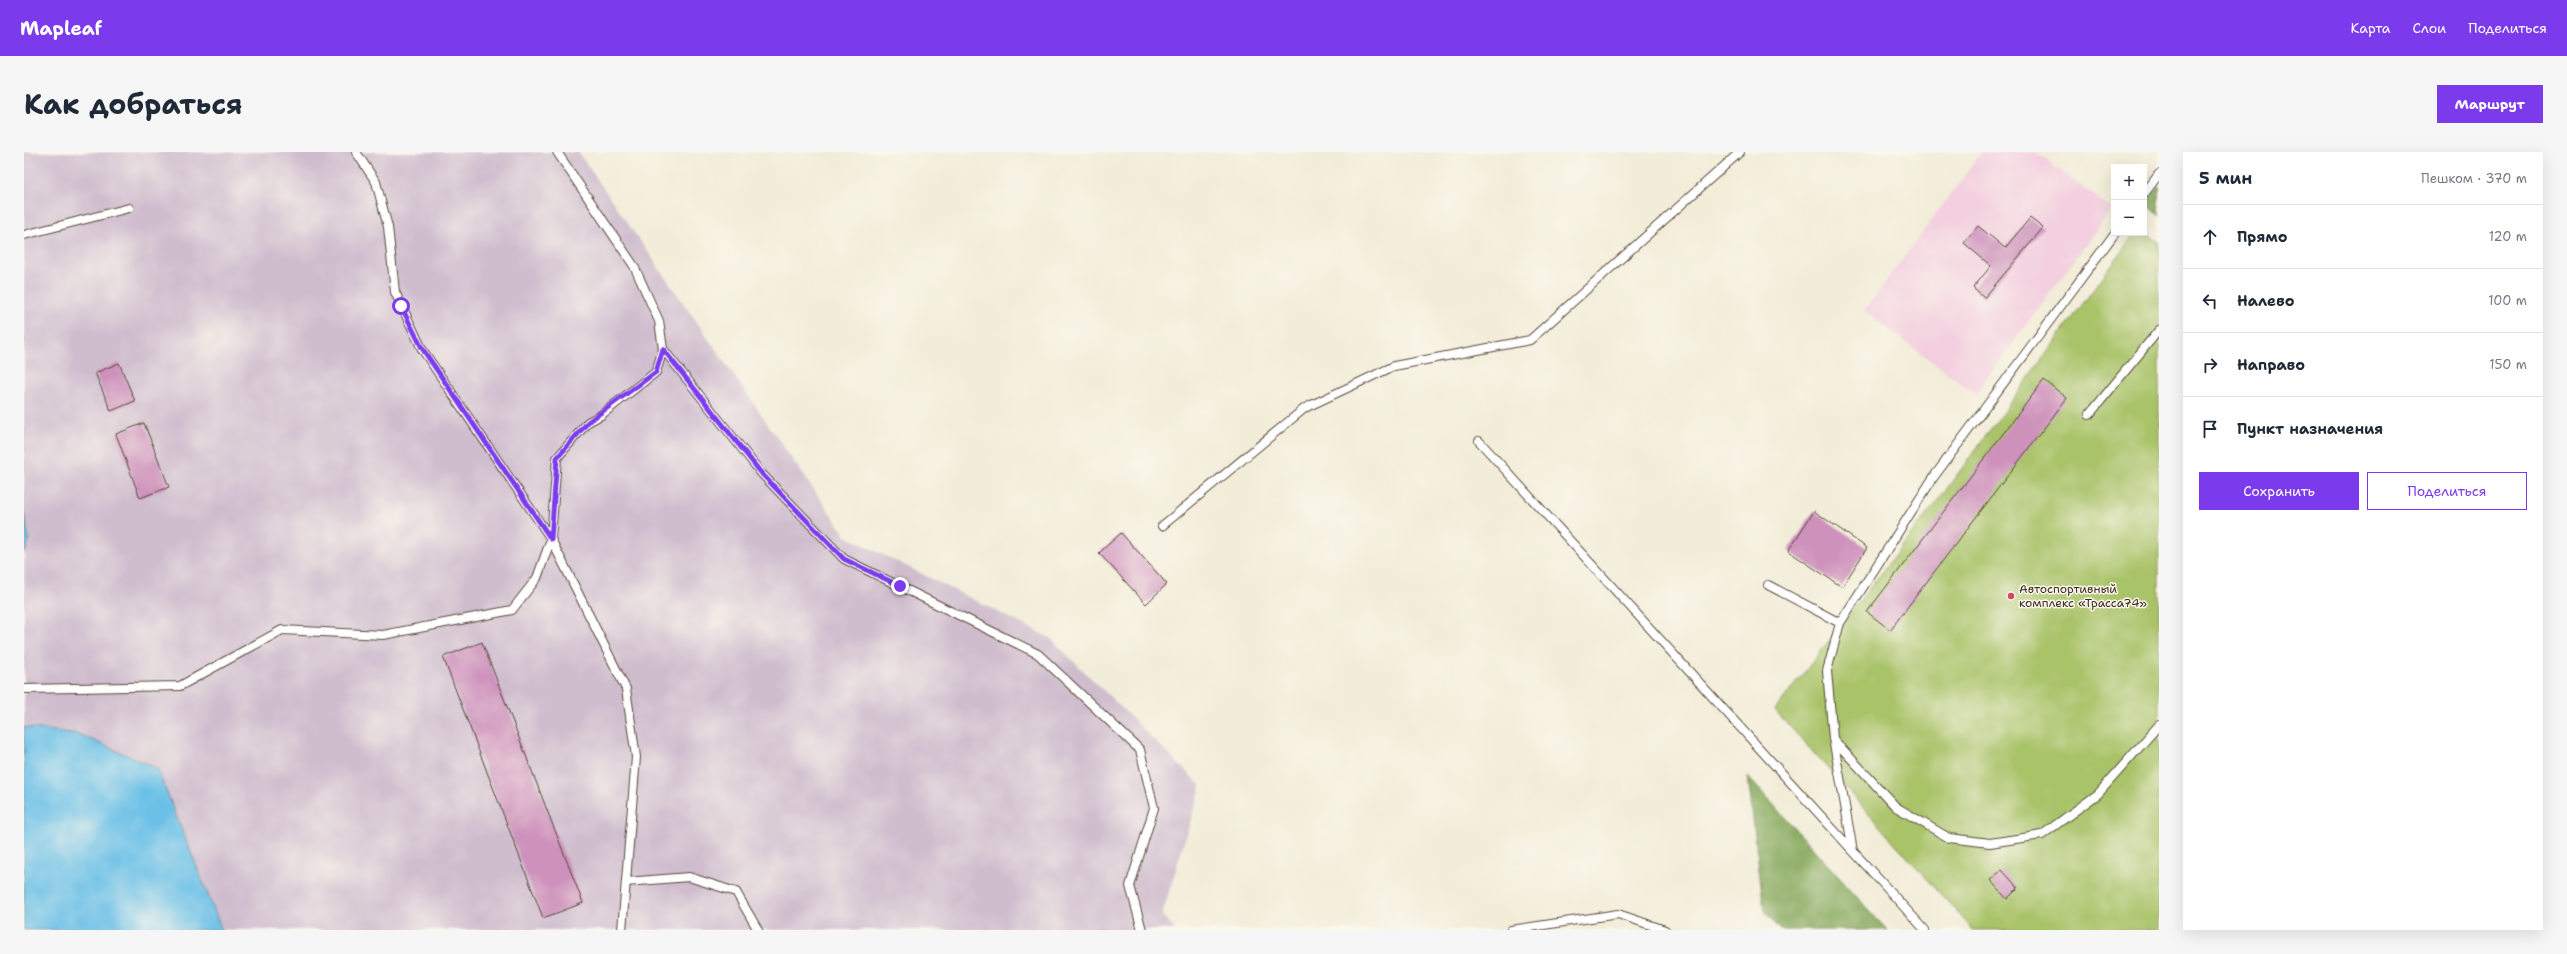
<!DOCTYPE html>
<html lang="ru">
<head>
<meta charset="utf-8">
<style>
  body { margin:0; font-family:"Shantell Sans",sans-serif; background:#f6f6f7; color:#1f2937 }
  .controls { position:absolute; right:12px; top:12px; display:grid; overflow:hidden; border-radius:0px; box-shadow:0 4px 16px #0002 }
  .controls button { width:36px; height:36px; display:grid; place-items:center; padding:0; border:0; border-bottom:1px solid #e0e1e3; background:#fff; color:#1f2937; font:20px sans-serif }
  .stop { position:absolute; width:12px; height:12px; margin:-9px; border:3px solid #7c3aed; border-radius:50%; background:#fff }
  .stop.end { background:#7c3aed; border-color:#fff; box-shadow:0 1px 4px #0008 }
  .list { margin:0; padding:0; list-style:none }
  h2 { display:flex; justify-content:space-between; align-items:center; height:52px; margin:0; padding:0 16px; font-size:17px }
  h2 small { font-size:13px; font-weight:400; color:#747a83 }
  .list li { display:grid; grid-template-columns:26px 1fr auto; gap:12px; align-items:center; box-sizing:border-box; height:64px; padding:0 16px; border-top:1px solid #e0e1e3 }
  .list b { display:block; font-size:15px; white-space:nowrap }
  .list em { font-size:13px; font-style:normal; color:#747a83 }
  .actions { display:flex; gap:8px; padding:12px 16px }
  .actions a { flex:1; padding:9px 0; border:1px solid #7c3aed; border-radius:0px; text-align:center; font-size:14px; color:#7c3aed }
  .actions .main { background:#7c3aed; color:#fff }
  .icon { flex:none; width:22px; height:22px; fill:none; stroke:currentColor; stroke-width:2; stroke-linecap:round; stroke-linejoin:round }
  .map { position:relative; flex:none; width:2135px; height:778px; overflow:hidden; border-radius:0px }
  header { display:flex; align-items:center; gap:24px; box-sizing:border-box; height:56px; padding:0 20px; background:#7c3aed; color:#fff }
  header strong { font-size:19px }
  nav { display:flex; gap:22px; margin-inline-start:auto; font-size:14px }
  .intro { display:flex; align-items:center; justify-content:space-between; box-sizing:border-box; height:96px; padding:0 24px }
  h1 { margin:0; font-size:28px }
  .button { padding:10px 18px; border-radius:0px; background:#7c3aed; color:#fff; font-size:14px; font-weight:700 }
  main { display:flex; gap:24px; padding:0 24px }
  aside { flex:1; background:#fff; border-radius:0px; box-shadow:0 4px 16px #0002 }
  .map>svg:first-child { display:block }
  .built { fill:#f3cfdf }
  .industrial { fill:#cfbdce }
  .green { fill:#a9c369; stroke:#727644 }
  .forest { fill:#86a95d; stroke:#606a3e }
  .water { fill:#6ac0e7; stroke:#527582 }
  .building { fill:#cd91bb }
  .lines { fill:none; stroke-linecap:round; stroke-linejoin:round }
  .service-casing { stroke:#56473a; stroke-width:10 }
  .service { stroke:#fff; stroke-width:8 }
  .route { stroke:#7c3aed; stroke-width:5 }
  .poi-dot { fill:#d1495b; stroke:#fbf7ec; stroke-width:1.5 }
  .labels { text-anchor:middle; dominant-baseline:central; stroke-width:3; stroke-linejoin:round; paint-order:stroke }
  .poi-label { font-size:12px; fill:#3b2a1e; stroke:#fbf7ec; text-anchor:start }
</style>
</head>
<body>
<header>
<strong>Mapleaf</strong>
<nav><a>Карта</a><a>Слои</a><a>Поделиться</a></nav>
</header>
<div class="intro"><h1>Как добраться</h1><a class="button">Маршрут</a></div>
<main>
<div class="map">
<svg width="2135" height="778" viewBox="0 0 2135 778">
  <rect width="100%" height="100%" fill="#fbf7ec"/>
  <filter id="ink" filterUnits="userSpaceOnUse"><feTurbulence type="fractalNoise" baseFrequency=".025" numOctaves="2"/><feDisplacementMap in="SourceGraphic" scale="8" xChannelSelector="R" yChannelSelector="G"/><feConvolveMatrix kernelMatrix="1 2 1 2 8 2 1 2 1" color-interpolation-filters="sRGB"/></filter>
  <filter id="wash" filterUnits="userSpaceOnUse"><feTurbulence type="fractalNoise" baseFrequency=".012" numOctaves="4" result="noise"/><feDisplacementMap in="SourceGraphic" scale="16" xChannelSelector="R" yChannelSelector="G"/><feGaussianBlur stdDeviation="0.9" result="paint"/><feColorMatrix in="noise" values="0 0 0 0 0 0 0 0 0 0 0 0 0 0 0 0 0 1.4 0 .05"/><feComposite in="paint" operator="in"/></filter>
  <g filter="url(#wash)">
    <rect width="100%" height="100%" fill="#f2edd8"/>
    <!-- built -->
    <path class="built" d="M1958 0H2011L2088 57 1951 242 1840 159Z"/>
    <!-- industrial -->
    <path class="industrial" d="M0 0H554L822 384 1026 486 1177 634 1138 763 1151 778H0Z"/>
    <!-- green -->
    <path class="green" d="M2120 79 2135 90V778H1949L1751 558 1927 331 2111 81Z"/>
    <!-- forest -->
    <path class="forest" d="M2135 34V63L2121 51Z
      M1724 625 1863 778H1757L1740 759Z"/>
    <!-- water -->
    <path class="water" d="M0 360 5 387 2 399H0Z
      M0 575 54 582 133 616 198 778H0Z"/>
    <g id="blocks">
      <!-- building -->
      <path class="building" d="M2006 66 2019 76 1960 146 1949 136 1967 114 1940 91 1954 74 1981 96Z
        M95 211 111 249 87 259 71 221Z
        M2020 228 2043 246 1866 478 1843 460Z
        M120 271 145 335 116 346 92 282Z
        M1790 359 1843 396 1818 435 1764 399Z
        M1097 381 1143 432 1122 452 1075 401Z
        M458 490 559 751 519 766 419 505Z
        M1978 718 1994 736 1983 747 1966 728Z"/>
    </g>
  </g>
  <g filter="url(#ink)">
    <use href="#blocks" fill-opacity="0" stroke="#56473a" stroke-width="1"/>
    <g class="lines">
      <defs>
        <path id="service" d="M332 0 352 30 364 75 371 140 398 197 527 387 602 537 612 605 598 778
          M2120 42 2135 22
          M0 83 105 56
          M639 197 738 322 820 407 1014 502 1116 598 1130 656 1106 734 1118 778
          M2065 263 2135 178
          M1455 289 1901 778
          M1138 374 1281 256 1370 214 1506 188 1716 0
          M1744 433 1816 471
          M0 537 156 534 258 478 359 483 488 458 513 426 527 387 533 306 564 270 577 263 632 220 639 197 635 169 610 114 533 0
          M1809 587 1872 655 1925 686 1966 691 2018 683 2074 642 2135 573
          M1829 699 1809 586 1803 519 1816 471 1909 326 2091 81
          M602 730 665 725 712 740 734 778
          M1487 778 1594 762 1641 778"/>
      </defs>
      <!-- service casing -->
      <use href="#service" class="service-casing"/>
      <!-- service -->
      <use href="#service" class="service"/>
    </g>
  </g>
  <g class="lines" filter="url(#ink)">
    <!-- route -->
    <path class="route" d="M377 154 398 196 527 387 533 306 564 270 632 220 639 197 738 322 820 407 876 434"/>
  </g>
  <!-- markers -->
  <circle class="poi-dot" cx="1987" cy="444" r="4"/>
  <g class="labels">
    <!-- poi labels -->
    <g class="poi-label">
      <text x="1995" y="437">Автоспортивный<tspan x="1995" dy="14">комплекс «Трасса74»</tspan></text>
    </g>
  </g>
</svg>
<div class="controls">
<button>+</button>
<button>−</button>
</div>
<div class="stop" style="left:377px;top:154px"></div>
<div class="stop end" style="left:876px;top:434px"></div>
</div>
<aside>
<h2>5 мин<small>Пешком · 370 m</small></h2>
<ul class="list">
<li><svg class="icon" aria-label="ahead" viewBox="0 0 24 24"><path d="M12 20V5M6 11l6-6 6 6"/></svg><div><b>Прямо</b></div><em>120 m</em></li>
<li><svg class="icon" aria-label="left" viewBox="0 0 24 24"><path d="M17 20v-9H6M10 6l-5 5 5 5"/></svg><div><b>Налево</b></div><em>100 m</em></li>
<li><svg class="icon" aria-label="right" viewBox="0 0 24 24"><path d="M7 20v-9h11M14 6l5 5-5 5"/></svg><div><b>Направо</b></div><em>150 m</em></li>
<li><svg class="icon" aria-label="arrive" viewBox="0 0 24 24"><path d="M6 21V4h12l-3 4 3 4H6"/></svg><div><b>Пункт назначения</b></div></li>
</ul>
<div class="actions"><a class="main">Сохранить</a><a>Поделиться</a></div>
</aside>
</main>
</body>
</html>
